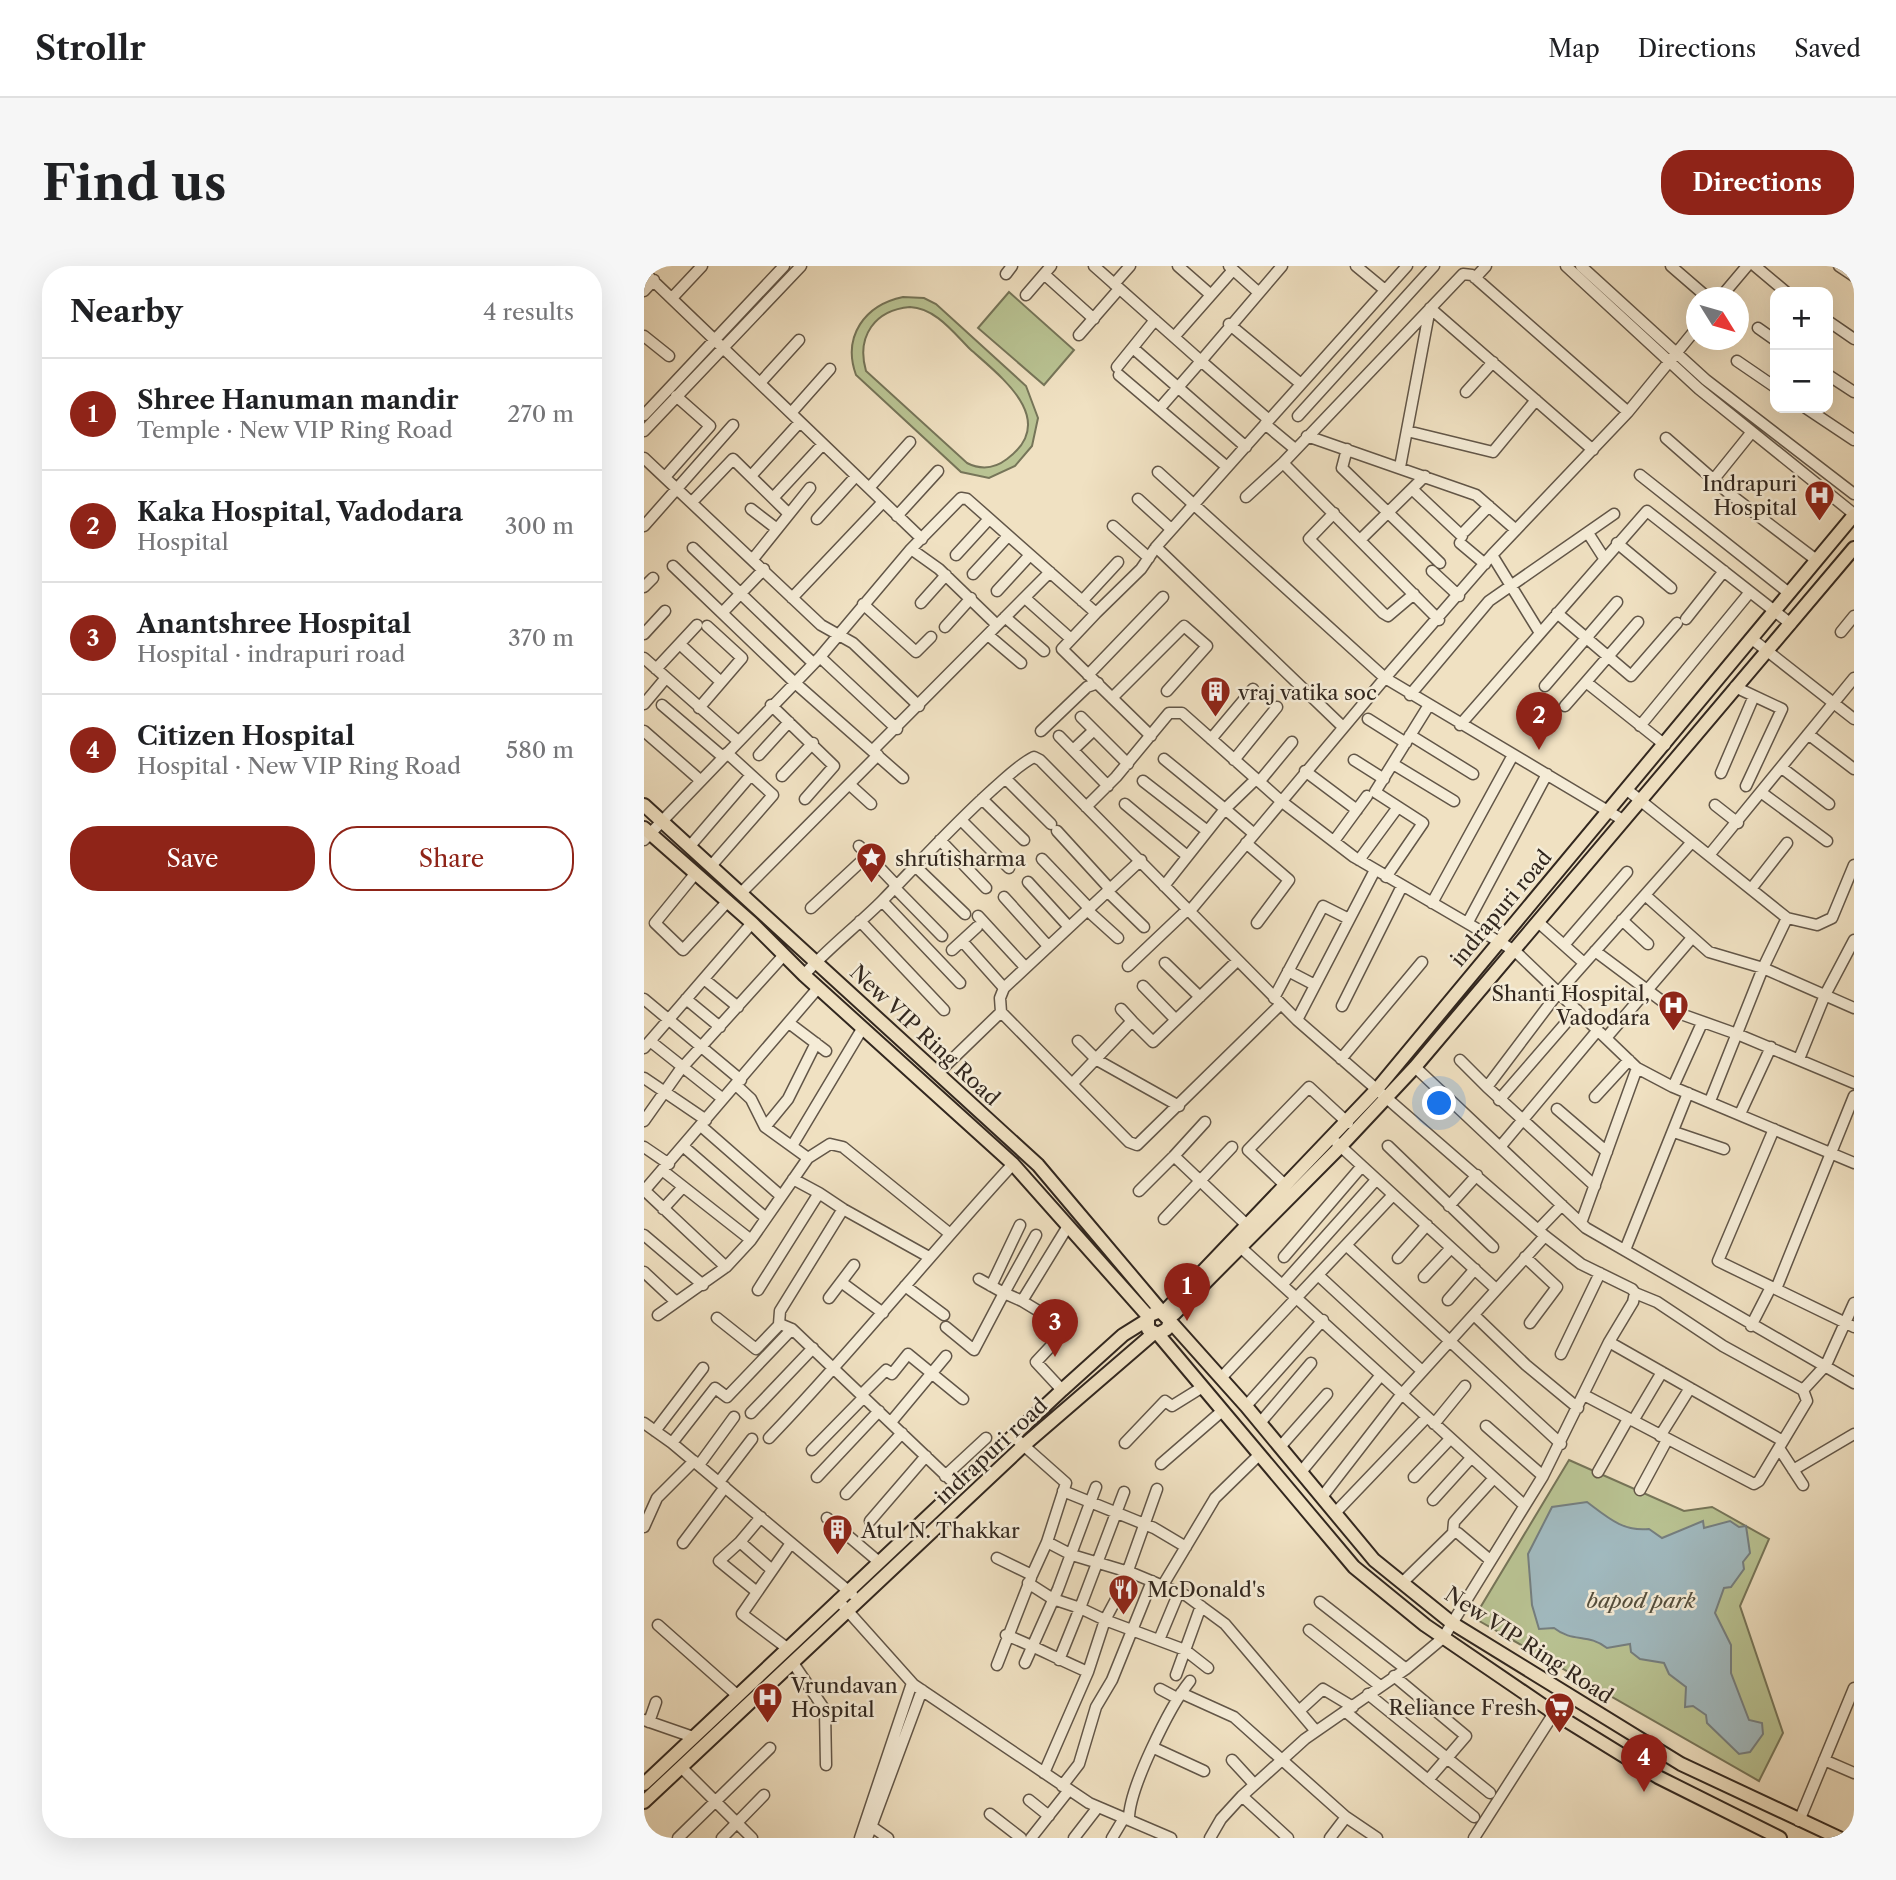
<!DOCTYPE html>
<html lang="en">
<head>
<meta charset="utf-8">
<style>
  body { margin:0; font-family:"Libre Caslon Text",serif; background:#f6f6f6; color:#202124 }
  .controls { position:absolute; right:21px; top:21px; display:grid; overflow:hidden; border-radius:14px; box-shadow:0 7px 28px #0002 }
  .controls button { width:63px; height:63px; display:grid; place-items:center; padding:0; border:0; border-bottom:2px solid #e0e0e0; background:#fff; color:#202124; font:35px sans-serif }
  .compass { position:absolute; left:1042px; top:21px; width:63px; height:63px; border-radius:50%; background:#fff; box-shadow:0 7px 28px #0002; rotate:127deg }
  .you { position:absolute; left:796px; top:838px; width:24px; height:24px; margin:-18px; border:5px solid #fff; border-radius:50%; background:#1a73e8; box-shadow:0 0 0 10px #1a73e833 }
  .badge { display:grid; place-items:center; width:46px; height:46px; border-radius:50%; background:#8f2418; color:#fff; font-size:23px; font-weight:700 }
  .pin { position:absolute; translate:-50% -58px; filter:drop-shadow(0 2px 4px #0008) }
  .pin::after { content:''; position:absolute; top:37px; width:24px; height:21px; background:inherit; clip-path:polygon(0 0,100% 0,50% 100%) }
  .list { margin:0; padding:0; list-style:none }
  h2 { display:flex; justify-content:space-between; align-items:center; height:91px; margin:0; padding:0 28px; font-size:30px }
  h2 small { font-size:23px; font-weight:400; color:#757577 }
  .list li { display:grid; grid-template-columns:46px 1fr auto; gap:21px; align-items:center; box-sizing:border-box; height:112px; padding:0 28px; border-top:2px solid #e0e0e0 }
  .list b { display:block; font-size:26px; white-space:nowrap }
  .list p { margin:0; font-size:23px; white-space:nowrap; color:#757577 }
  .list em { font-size:23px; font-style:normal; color:#757577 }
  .actions { display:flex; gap:14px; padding:21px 28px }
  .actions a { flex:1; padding:16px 0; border:2px solid #8f2418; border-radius:28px; text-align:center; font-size:24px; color:#8f2418 }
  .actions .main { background:#8f2418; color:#fff }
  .map { position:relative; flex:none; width:1210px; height:1572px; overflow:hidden; border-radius:28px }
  header { display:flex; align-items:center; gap:42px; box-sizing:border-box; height:98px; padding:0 35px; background:#fff; border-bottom:2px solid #e0e0e0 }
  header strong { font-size:33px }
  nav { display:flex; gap:38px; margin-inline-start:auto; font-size:24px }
  .intro { display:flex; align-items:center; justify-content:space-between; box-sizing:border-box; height:168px; padding:0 42px }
  h1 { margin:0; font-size:49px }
  .button { padding:18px 32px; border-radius:28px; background:#8f2418; color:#fff; font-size:24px; font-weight:700 }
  main { display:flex; gap:42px; padding:0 42px }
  aside { flex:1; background:#fff; border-radius:28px; box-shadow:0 7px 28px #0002 }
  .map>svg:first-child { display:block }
  .green { fill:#b9c393; stroke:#767559; stroke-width:2; fill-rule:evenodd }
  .water { fill:#a1bac0; stroke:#757f80; stroke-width:2 }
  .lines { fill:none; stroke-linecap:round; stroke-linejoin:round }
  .minor-casing { stroke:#625648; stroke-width:13 }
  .major-casing { stroke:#32271f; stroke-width:16 }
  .minor { stroke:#f5ecd7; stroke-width:10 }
  .major { stroke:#f0e1c2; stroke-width:12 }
  .labels { text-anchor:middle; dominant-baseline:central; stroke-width:5; stroke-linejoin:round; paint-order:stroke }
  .poi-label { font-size:21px; fill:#32271f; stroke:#f5ecd7; text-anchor:start }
  .street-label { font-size:21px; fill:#32271f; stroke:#f5ecd7 }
  .park-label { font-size:21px; font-style:italic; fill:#544e3c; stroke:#f5ecd7 }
</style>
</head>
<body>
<header>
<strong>Strollr</strong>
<nav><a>Map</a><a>Directions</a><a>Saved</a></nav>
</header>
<div class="intro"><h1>Find us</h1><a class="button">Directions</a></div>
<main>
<aside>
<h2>Nearby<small>4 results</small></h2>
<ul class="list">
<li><span class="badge">1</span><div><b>Shree Hanuman mandir</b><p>Temple · New VIP Ring Road</p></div><em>270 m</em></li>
<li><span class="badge">2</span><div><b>Kaka Hospital, Vadodara</b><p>Hospital</p></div><em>300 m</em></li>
<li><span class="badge">3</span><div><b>Anantshree Hospital</b><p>Hospital · indrapuri road</p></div><em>370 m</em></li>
<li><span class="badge">4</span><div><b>Citizen Hospital</b><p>Hospital · New VIP Ring Road</p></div><em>580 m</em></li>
</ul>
<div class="actions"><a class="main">Save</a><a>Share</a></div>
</aside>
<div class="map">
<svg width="1210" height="1572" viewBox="0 0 1210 1572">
  <rect width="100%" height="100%" fill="#f0e1c2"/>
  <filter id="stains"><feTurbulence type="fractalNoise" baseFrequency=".00286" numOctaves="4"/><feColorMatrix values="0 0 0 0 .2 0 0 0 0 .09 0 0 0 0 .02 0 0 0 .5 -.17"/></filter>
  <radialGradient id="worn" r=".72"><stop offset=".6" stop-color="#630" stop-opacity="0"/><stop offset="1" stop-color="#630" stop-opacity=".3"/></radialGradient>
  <!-- green -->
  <path class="green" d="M365 26 430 84 400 119 334 62Z
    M259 31 280 32 292 38 382 120 394 152 388 180 371 200 345 212 317 206 212 109C198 70 221 39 259 31ZM266 41C291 42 309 66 326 83 356 110 416 154 363 193 350 203 337 204 323 197L222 105C212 70 231 44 266 41Z
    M925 1194 1040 1245 1068 1241 1125 1273 1096 1340 1139 1467 1115 1515 830 1352Z"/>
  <!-- water -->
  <path class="water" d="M943 1236C963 1251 979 1266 1005 1263L1018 1272 1059 1255 1060 1262 1086 1255 1095 1261 1102 1260 1106 1287 1099 1296 1100 1303 1087 1321 1080 1322 1071 1347 1087 1379V1407L1105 1454 1118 1457 1119 1468 1106 1486 1095 1488 1063 1457 1062 1449 1049 1440 1041 1441 1042 1421 1025 1408 1020 1397 996 1393 987 1386 986 1378 963 1382C944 1367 929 1377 910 1362L895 1363 888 1339 884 1288 908 1241Z"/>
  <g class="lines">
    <defs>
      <path id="minor" d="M450 0 557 95 516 142
        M534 0 567 29
        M585 0 614 26
        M712 0 741 24
        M922 0 1055 123 1210 248
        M937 0 1062 114 1210 228
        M1027 0 1064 32
        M1111 0 1142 26
        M1195 0 1210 10
        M0 6 278 273
        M362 8 368 0
        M400 8 450 53
        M831 12 842 0
        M470 18 486 0
        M0 25 10 14
        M382 29 407 0
        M28 32 58 0
        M1076 32 1103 0
        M786 42 949 184
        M1184 55 1210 73
        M585 58 657 118
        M1114 62 1131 74
        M435 69 475 23
        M0 70 25 90
        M530 71 589 4
        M489 82 602 181
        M1093 95 1131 121
        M473 101 511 54
        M475 109 583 201
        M1184 109 1210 126
        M116 117 155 74
        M822 126 849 96
        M1162 142 1210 174
        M147 147 186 103
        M0 149 140 0
        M654 150 790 0
        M625 154 763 0
        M621 158 651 183
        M0 165 157 0
        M763 165 849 186 892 134
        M663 170 832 229 872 264
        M1022 172 1087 229 1171 293
        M703 183 698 202 796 297
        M0 192 177 359 209 377 275 440
        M639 197 795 354
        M756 201 786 42
        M514 206 741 412 979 554
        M996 209 1145 327
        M107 210 156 156
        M21 211 66 160 32 130
        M1070 213 1107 167
        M225 222 266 176
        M768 223 818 270
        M602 231 639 197 819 8 828 9 984 146
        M129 232 179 178
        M494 233 527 263
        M48 236 89 193 145 248
        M107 243 133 263
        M690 247 665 273 739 347 744 350 770 328
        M253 250 294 205
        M173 253 212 210
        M0 260 89 159
        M469 260 505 292
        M821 265 845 240
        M944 267 960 292
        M716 274 781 210
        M816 277 841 298
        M973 277 1027 322
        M512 281 699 461
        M49 282 169 397
        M267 283 295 303 353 359
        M312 289 345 253
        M848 289 896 367
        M109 293 166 222
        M29 300 150 416 259 512
        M788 305 815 330
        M329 308 364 270
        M0 321 9 312
        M353 325 386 289
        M148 332 239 236
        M381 332 427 373
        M438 335 474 296
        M277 337 302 309
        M219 338 272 386 287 371
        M78 347 120 303
        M452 347 418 383 507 470
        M913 347 987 410 1033 357
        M361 351 400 385
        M1042 353 1080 305
        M301 361 327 332
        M1197 366 1210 350
        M0 368 21 345
        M344 369 377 397
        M1108 373 1210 453
        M40 382 77 416
        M176 391 253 463
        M0 392 94 475
        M12 403 53 359
        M444 409 519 331
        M942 416 994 356
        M901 420 973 336
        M1091 421 1138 443 1102 520
        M766 429 845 335 970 248
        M468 432 540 360 563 380 523 425
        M0 438 21 413
        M18 439 79 491
        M127 439 190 500 161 533
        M921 440 942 416 1021 479
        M55 442 98 392 63 360
        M437 451 484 498
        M724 453 762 477
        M816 459 1003 245 1147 358
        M996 460 1106 326
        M0 465 56 514
        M397 465 443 421 454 417
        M1164 468 1210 503
        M766 469 829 508
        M415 470 464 520
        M567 473 609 423
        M229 484 406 306
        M429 484 450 464
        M115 489 145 456
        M520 493 581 543 612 513
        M590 494 633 441
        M710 494 740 513
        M749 498 810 535
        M1138 502 1185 538
        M661 505 713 544
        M1077 507 1110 430
        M138 510 169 477
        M362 513 407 558
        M499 515 562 564
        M615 516 648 476
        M205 518 227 538
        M982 523 1143 652 1173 659 1188 652 1210 599
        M1118 527 1183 575
        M338 533 380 574
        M481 538 542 589
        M1071 539 1094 557
        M442 541 472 511 525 447H538L637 535 710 591 871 685 993 802 1029 821 1210 897
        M317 554 365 602
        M413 565 466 623
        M0 574 176 391 267 283 317 232 323 233 452 347 497 303 512 281 625 154 557 95 638 0
        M296 574 342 622
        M690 575 723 530
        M602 577 645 614 613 657
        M46 580 107 509
        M215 580 252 619
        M1066 588 1210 412
        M398 593 445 642
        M715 594 754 541
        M270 599 321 648
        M67 600 129 529 83 487
        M51 608 11 657 39 684 84 635
        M742 611 779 557 731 526 785 439
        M384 616 425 661
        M520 620 581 543 609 567
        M250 621 298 670
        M1107 623 1143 577
        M463 625 500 661
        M97 627 234 489
        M1001 629 1065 686 1119 702 1210 742
        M360 631 404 680
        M238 635 316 717
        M788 637 869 489
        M167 642 223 590
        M443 644 474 672
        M545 646 741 412 848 289 984 146 1052 63
        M334 650 381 701
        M978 654 1004 678
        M216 655 300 744
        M824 656 903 508
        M894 656 940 697
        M318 675 360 722
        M920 679 983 606
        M308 684 333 661
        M951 685 1034 747 1093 768 1210 817
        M521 697 556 731
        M484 700 543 644
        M644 705 671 719
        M160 709C184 682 212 661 238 635 274 598 309 559 348 524 362 512 374 499 390 491L396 494 653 754 901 970 937 998 988 1023 991 1027 1013 1036 1079 1080 1159 1124 1163 1135 1115 1215 1110 1218 940 1129
        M60 713 94 741
        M499 720 532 754
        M630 732 679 640 705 653
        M0 733 97 814
        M42 733 76 761
        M698 740 758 620
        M477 743 488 755
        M357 746 356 732 360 722 497 594
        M653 754 731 604
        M145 757 182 785
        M962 772 1047 673
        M6 775 79 833
        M434 775 453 794 535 840
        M0 782 108 657
        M697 793 778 696
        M1155 793 1181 729 1210 674
        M816 794 843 821
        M771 801 942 962 1210 1117
        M294 807 357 746 485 876 493 879 637 738
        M0 812 62 854
        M428 818 488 755 509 776 592 696
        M92 819 107 833 121 861 164 892
        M1029 821 1058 757
        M951 831 985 794
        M855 834 933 744
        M1066 835 1119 702 1143 652
        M913 843 963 886
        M1096 848 1127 781
        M0 855 36 804 140 689
        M561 856 530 890 607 963
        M57 860 137 930
        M121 861 144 833 172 777
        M1130 863 1074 995 1210 1061
        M1030 866 1080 883
        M693 877 852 1023
        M148 880 218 763
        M744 880 849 981
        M0 881 25 898
        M40 881 122 952
        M856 881 954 764
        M18 904 107 974
        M149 913 175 927
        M642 920 604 884 665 821 704 857
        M951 920 843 821 914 727 1047 577
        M0 924 82 1001
        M0 925 174 722
        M495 925 530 890
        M805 940 833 909
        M19 943 39 921
        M520 953 588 881
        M937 957 993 802
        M894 964 918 939
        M0 969 59 1019
        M593 978 880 1239
        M702 979 917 1178
        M981 984 1044 827
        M640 991 718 900
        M881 991 913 1021 886 1057
        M754 992 783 959
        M0 1006 31 1035
        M674 1009 778 1105
        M780 1011 807 982
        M335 1013 360 1027 392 969
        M197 1016 239 1047
        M639 1018 732 914
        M261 1020 300 1049
        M347 1020 376 959
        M1132 1023 1210 830
        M114 1024 175 927 199 943
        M185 1032 210 999
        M804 1034 831 1003
        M378 1035 406 1052
        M14 1049 82 1001 107 974 164 892 186 878 199 881 305 967
        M830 1049 882 1099 934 1142
        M73 1052 112 1083 136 1058 148 1063 315 1222
        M135 1058 136 1045 199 943 285 991
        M1107 1060 1127 1021
        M302 1061 330 1084 360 1027 378 1035 424 960
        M965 1076 1139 1175
        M917 1088 956 1007
        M577 1112 749 929
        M418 1124 392 1096 421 1065
        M1159 1124 1182 1099 1210 1037
        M218 1128 242 1104 248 1108 264 1088 319 1133
        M602 1140 679 1054
        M107 1147 169 1082
        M989 1155 1018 1106
        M247 1156 302 1090
        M0 1157 28 1177 208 1328
        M616 1157 667 1097
        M790 1158 821 1120
        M842 1160 899 1210
        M11 1165 59 1102
        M369 1170 422 1217 403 1276
        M1016 1170 1046 1122
        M125 1172C210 1084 286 988 369 898
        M28 1177 71 1122 83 1131 148 1063
        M481 1177 521 1135 528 1140 557 1122
        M636 1181 683 1128
        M1135 1182 1159 1219
        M168 1184 220 1131
        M517 1198 577 1146
        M55 1199 90 1151
        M1149 1204 1210 1168
        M657 1206 737 1109
        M954 1206 984 1153
        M301 1210 342 1172
        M173 1211 235 1145
        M770 1211 806 1173
        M75 1216 108 1173
        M513 1223 477 1324 461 1354 541 1384 564 1402
        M996 1224 1023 1174
        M419 1225 510 1262 542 1281
        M202 1228 258 1167
        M678 1231 757 1129 901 970
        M789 1234 827 1192
        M691 1247 782 1152
        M117 1251 96 1276 128 1304
        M183 1252 235 1296
        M226 1255 282 1190
        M0 1261 13 1232 50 1195
        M809 1267 810 1256 850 1212
        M96 1276 75 1295 113 1326
        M39 1277 81 1221
        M353 1292 388 1309 403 1276 428 1289 488 1307 543 1330 581 1358 671 1464
        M384 1317 409 1333 436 1342 480 1226
        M758 1317 809 1267H814L846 1294
        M519 1319 571 1232 614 1190
        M194 1334 270 1419 445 1537 527 1572
        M676 1336 762 1403
        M14 1359 93 1429
        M665 1364 736 1420
        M362 1369C390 1380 416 1394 444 1406L461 1354 436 1342 415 1394
        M515 1374 535 1326
        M143 1382 98 1348 147 1277
        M149 1397 181 1444 182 1499
        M381 1397 414 1323 452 1221
        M353 1399 387 1312
        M532 1409 557 1340
        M516 1423 533 1432
        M537 1427 590 1451 702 1551
        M724 1428 846 1527
        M655 1445 679 1423 709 1441
        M702 1446 784 1514 822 1470 750 1410
        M0 1454 49 1471
        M5 1456 12 1436
        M510 1482 560 1505
        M588 1494 610 1518
        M1180 1494 1210 1507
        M37 1501 108 1572
        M400 1507 444 1406
        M784 1514 830 1551
        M418 1520 435 1498 452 1441 468 1414 508 1315
        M598 1530 644 1572
        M385 1534 405 1550
        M346 1548 377 1572
        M485 1554C484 1524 526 1440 546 1415
        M1155 1555 1210 1422
        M224 1558 244 1572
        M34 1572 126 1482
        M78 1572 120 1529
        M216 1572 268 1417
        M223 1572 278 1424
        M387 1572 425 1524
        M430 1572 454 1541
        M468 1572 480 1552
        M566 1572 577 1553 598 1530 661 1473 762 1403 799 1372 899 1210 965 1076 989 1036 991 1027
        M686 1572 702 1551 733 1572
        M830 1572 910 1447"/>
      <path id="major" d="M0 539 394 899 518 1046
        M0 562 108 657 160 709 369 898 504 1050
        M520 1046 733 823 1210 249
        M530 1048 696 881 771 801 1210 282
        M526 1055 602 1140 730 1294 808 1357 1037 1498 1195 1572
        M514 1068 523 1063 526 1055 516 1045 504 1050V1063L514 1068 710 1301 781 1359 910 1447 1014 1511 1136 1572
        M0 1518 418 1124 479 1069 503 1054
        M0 1536 379 1180 510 1067"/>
    </defs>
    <!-- minor casing -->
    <use href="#minor" class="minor-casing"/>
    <!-- major casing -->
    <use href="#major" class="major-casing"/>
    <!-- minor -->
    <use href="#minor" class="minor"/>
    <!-- major -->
    <use href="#major" class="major"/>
  </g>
  <!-- icons -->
  <defs>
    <symbol id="hospital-pin" viewBox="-11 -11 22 30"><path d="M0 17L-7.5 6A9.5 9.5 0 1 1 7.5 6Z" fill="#8f2418" stroke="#f5ecd7"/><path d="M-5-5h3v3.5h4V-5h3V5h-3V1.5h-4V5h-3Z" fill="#fff"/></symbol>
    <symbol id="building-pin" viewBox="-11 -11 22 30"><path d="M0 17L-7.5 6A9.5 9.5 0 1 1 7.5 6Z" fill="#8f2418" stroke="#f5ecd7"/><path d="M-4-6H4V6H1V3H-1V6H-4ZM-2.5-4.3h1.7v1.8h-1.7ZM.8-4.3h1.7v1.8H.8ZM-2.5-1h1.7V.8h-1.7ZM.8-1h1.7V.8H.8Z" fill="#fff"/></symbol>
    <symbol id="sight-pin" viewBox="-11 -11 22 30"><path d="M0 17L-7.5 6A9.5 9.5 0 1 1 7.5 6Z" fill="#8f2418" stroke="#f5ecd7"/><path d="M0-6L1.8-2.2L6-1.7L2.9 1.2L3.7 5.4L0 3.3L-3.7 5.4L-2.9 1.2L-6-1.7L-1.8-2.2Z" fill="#fff"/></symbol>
    <symbol id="restaurant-pin" viewBox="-11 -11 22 30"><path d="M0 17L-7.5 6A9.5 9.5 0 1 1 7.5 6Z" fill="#8f2418" stroke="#f5ecd7"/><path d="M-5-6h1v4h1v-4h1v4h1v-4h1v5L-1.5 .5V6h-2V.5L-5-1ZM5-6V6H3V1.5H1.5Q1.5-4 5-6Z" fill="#fff"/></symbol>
    <symbol id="supermarket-pin" viewBox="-11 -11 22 30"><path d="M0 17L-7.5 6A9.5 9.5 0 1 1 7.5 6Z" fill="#8f2418" stroke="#f5ecd7"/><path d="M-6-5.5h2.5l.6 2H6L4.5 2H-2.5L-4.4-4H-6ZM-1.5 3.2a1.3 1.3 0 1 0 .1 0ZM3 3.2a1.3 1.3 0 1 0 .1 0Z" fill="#fff"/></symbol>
  </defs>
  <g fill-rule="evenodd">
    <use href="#hospital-pin" x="1158" y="212" width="35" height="47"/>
    <use href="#building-pin" x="554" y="408" width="35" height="47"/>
    <use href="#sight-pin" x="210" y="574" width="35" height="47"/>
    <use href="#hospital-pin" x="1012" y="722" width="35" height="47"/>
    <use href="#building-pin" x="176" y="1246" width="35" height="47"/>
    <use href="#restaurant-pin" x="462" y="1306" width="35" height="47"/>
    <use href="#hospital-pin" x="106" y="1414" width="35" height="47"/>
    <use href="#supermarket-pin" x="898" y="1424" width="35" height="47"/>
  </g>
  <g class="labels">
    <!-- poi labels -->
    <g class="poi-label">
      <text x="1153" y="217" text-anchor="end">Indrapuri<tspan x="1153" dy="24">Hospital</tspan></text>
      <text x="594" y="426">vraj vatika soc</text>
      <text x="251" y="592">shrutisharma</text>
      <text x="1006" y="727" text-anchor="end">Shanti Hospital,<tspan x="1006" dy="24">Vadodara</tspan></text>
      <text x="217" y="1264">Atul N. Thakkar</text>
      <text x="503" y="1323">McDonald's</text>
      <text x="147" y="1419">Vrundavan<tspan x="147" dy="24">Hospital</tspan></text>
      <text x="893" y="1441" text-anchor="end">Reliance Fresh</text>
    </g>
    <!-- street labels -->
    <g class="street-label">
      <text transform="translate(857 642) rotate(-50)">indrapuri road</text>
      <text transform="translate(281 769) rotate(43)">New VIP Ring Road</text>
      <text transform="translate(347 1185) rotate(-43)">indrapuri road</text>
      <text transform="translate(885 1379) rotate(33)">New VIP Ring Road</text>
    </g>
    <!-- park labels -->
    <g class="park-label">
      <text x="997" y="1334">bapod park</text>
    </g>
  </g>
  <rect width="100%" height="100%" filter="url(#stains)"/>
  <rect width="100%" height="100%" fill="url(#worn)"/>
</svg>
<div class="controls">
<button>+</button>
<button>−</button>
</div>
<svg class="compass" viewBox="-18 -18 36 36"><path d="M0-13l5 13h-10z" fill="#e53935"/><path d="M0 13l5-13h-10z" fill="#757577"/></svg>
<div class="you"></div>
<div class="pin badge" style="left:543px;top:1055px">1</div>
<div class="pin badge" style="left:895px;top:484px">2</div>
<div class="pin badge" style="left:411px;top:1091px">3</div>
<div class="pin badge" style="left:1000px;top:1526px">4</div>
</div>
</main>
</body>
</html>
